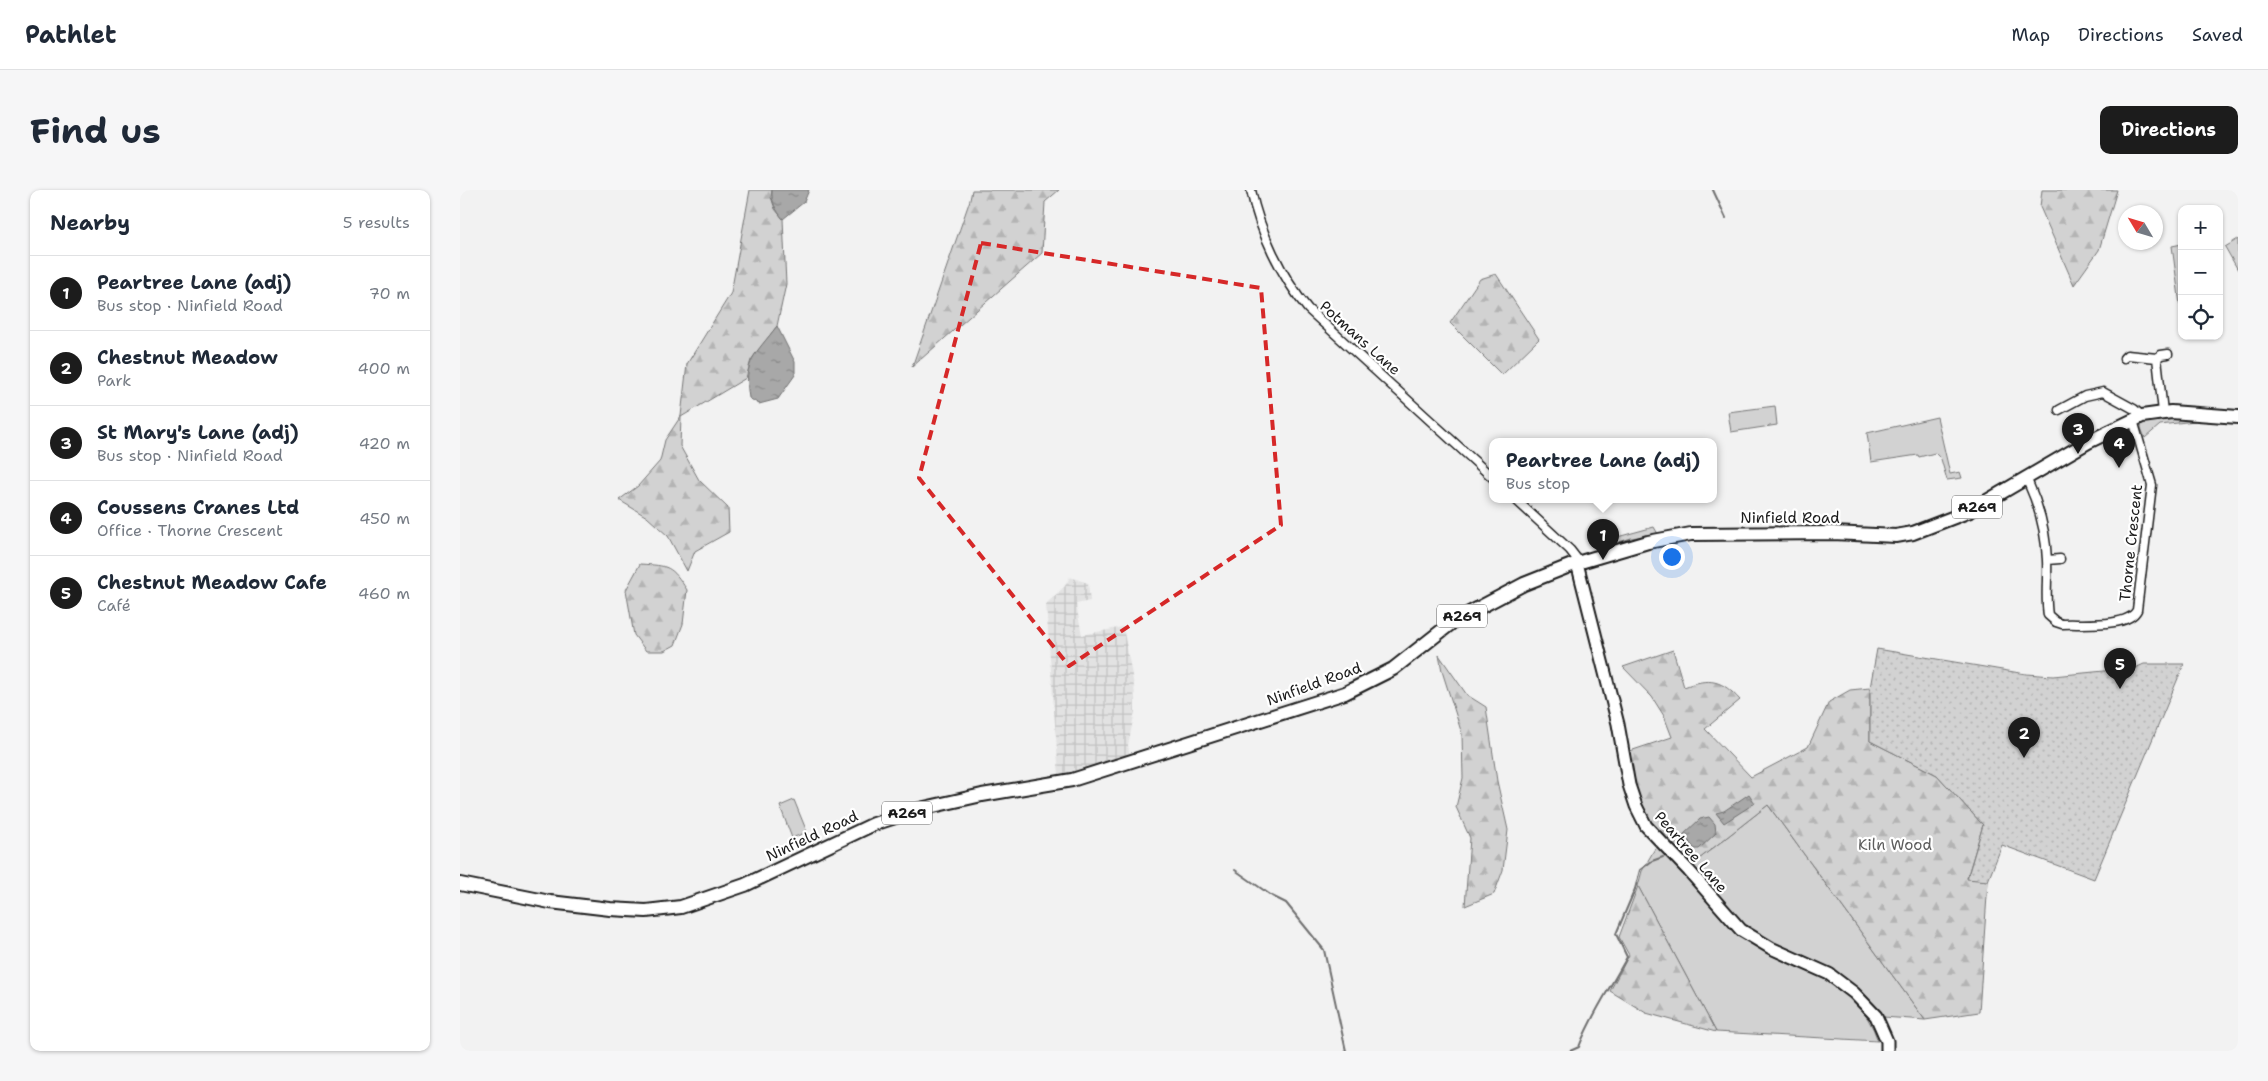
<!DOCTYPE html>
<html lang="en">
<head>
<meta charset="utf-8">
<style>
  body { margin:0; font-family:"Shantell Sans",sans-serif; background:#f6f6f7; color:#1f2937 }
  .controls { position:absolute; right:15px; top:15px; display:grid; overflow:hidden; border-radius:10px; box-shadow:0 1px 4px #0004 }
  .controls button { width:45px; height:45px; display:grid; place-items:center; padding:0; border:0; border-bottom:1px solid #e0e1e3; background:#fff; color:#1f2937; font:25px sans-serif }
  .compass { position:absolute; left:1658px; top:15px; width:45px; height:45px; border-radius:50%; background:#fff; box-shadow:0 1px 4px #0004; rotate:308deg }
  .you { position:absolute; left:1211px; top:366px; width:18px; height:18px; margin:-12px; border:4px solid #fff; border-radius:50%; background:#1a73e8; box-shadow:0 0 0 8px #1a73e833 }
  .badge { display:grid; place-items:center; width:32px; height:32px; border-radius:50%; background:#1c1c1c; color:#fff; font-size:16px; font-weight:700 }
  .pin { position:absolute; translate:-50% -41px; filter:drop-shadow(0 1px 2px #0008) }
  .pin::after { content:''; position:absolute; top:26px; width:18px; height:15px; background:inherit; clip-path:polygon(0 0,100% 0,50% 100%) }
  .popup { position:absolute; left:1029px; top:248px; width:228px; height:65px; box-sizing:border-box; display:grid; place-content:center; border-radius:10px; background:#fff; filter:drop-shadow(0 1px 4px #0005); font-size:16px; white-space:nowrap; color:#747a83 }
  .popup b { font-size:19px; color:#1f2937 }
  .popup::after { content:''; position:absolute; left:50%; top:100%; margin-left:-10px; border:10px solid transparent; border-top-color:#fff }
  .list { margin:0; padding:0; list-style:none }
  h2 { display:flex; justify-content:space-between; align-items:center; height:65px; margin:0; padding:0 20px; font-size:21px }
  h2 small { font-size:16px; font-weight:400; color:#747a83 }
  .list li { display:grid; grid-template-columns:32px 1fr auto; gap:15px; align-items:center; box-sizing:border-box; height:75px; padding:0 20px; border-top:1px solid #e0e1e3 }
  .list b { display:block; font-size:19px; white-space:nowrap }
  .list p { margin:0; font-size:16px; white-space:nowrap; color:#747a83 }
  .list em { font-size:16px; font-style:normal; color:#747a83 }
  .icon { flex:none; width:28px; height:28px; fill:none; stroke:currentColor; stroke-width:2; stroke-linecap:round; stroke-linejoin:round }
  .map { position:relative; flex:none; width:1778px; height:861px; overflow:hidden; border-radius:10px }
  header { display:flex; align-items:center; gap:30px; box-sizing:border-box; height:70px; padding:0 25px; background:#fff; border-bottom:1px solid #e0e1e3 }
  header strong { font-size:24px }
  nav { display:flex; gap:28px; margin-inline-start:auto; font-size:18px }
  .intro { display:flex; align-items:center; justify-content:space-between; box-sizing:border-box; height:120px; padding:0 30px }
  h1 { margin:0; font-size:35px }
  .button { padding:12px 22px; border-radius:10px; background:#1c1c1c; color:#fff; font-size:18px; font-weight:700 }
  main { display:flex; gap:30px; padding:0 30px }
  aside { flex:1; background:#fff; border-radius:10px; box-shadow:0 1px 4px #0004 }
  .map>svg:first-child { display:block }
  .industrial { fill:url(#industrial-grid) }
  .grass { fill:#d2d2d2; stroke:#777 }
  .forest { fill:url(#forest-firs); stroke:#777 }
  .park { fill:url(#park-dots); stroke:#777 }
  .water { fill:url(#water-ripples); stroke:#707070 }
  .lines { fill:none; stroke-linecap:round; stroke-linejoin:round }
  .stream { stroke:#707070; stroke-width:2 }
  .street-casing { stroke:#1c1c1c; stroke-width:11 }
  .secondary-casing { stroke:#1c1c1c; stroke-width:15 }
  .primary-casing { stroke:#1c1c1c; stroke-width:16 }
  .street { stroke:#fff; stroke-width:8 }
  .secondary { stroke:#fff; stroke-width:11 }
  .primary { stroke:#fff; stroke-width:12 }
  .marked { fill:none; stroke:#d62828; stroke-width:4; stroke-dasharray:10 6; stroke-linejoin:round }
  .labels { text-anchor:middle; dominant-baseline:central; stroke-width:4.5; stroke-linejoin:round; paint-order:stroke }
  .shield { fill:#fff; stroke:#606060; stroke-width:1 }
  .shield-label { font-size:14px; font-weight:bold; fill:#1c1c1c }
  .street-label { font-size:15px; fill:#1c1c1c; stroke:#fff }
  .park-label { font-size:15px; fill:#5c5c5c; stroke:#fff }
</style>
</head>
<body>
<header>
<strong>Pathlet</strong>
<nav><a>Map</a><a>Directions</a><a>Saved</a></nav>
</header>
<div class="intro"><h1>Find us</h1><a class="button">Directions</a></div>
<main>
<aside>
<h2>Nearby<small>5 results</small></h2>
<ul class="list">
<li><span class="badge">1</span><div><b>Peartree Lane (adj)</b><p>Bus stop · Ninfield Road</p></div><em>70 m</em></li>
<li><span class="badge">2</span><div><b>Chestnut Meadow</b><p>Park</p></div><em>400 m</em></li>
<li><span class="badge">3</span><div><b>St Mary's Lane (adj)</b><p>Bus stop · Ninfield Road</p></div><em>420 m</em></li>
<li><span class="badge">4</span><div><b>Coussens Cranes Ltd</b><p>Office · Thorne Crescent</p></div><em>450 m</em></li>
<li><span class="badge">5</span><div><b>Chestnut Meadow Cafe</b><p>Café</p></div><em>460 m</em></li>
</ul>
</aside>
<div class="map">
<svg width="1778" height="861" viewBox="0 0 1778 861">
  <defs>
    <pattern id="industrial-grid" width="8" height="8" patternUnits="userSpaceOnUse" patternTransform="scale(1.25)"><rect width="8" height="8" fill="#e2e2e2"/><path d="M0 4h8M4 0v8" fill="none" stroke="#c1c1c1"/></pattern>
    <pattern id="forest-firs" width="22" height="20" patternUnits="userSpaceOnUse" patternTransform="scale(1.25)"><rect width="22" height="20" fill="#d2d2d2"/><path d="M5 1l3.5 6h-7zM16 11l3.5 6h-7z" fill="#b4b4b4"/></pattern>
    <pattern id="park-dots" width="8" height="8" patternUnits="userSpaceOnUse" patternTransform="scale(1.25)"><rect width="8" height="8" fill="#d2d2d2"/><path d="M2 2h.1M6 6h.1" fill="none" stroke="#b4b4b4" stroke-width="1.8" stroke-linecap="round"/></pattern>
    <pattern id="water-ripples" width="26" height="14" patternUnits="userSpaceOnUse" patternTransform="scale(1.25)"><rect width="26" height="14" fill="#a8a8a8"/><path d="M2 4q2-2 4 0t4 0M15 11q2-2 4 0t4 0" fill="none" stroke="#888"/></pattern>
  </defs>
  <rect width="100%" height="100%" fill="#f2f2f2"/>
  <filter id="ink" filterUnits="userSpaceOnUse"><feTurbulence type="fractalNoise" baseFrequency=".02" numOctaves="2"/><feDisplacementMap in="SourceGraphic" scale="10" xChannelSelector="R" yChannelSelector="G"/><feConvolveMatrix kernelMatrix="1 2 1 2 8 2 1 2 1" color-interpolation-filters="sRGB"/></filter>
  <g filter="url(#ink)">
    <!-- industrial -->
    <path class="industrial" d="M610 387 628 393 630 411 616 414 622 445 663 437 674 496 675 521 668 555 670 567 616 584 599 586 586 414 605 396Z"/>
    <!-- grass -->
    <path class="grass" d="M1778 49V80L1765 57Z
      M1722 54V114L1720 115 1712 56Z
      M1315 216 1317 235 1271 242 1268 222Z
      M1477 227 1490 284 1500 282 1502 288 1487 290 1481 269 1475 263 1459 267 1458 265 1411 272 1407 243Z
      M1689 228H1735V231L1700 235 1685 248 1681 238 1682 233Z
      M1194 337 1198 344 1171 348 1144 357 1139 352Z
      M334 610 347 642 332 648 320 616Z
      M1308 615 1465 830 1423 827 1396 800 1281 736 1230 676Z
      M1197 655C1212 668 1226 682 1239 698 1248 708 1256 723 1267 730 1318 766 1397 785 1418 851L1256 842 1178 696 1182 681Z"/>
    <!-- forest -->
    <path class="forest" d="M290 0H312L311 7 315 19 323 29 326 94 317 136 291 170 286 188 221 227 220 256 239 290 268 318 269 342 235 361 227 381 208 346 187 327 159 310 178 296 200 271 205 250 221 226 227 174 271 103Z
      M512 0H599L585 12 582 63 452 177 510 10Z
      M1582 0H1657L1639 60 1614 95 1580 17Z
      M1036 84 1079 149 1042 185 990 133 1020 89Z
      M180 374C209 376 211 375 227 400L223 434 215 455 204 461H186L174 445 166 400Z
      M1213 460 1224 497C1250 487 1262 490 1280 510L1245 539 1291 587 1348 557 1369 512 1390 500 1410 498V551L1477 585 1523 635 1507 688 1528 691 1519 822 1465 830 1308 615 1230 676 1190 637 1179 615 1167 562 1212 547 1204 526 1192 507 1163 477Z
      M979 465 1007 505 1026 517 1037 591 1048 640 1043 680 1034 704 1005 716 1010 648 996 617 1003 588 1002 544 982 481Z
      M1178 696 1256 842 1186 823 1150 801 1169 765 1159 747Z"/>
    <!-- park -->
    <path class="park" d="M1417 459 1566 484 1593 486 1675 478 1684 474H1724L1634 689 1542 655 1528 691 1507 689 1523 635 1477 585 1410 551V498Z"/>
    <!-- water -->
    <path class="water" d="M312 0H349L344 12 323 29C316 20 311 12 312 0Z
      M317 136 335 172V185L318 209 299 214 289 208C283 170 295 165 317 136Z
      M1289 604 1295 613 1264 633 1256 623 1264 621Z
      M1249 627 1255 634 1256 643 1239 659H1235L1223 645 1240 629Z"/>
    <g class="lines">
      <!-- stream -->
      <path class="stream" d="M1253 0 1266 28
        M1221 659 1229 652
        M775 680 812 706 826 713 864 760 886 861
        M1110 861 1119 857C1131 825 1151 797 1167 767L1156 744 1175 699 1180 680 1192 671 1203 667"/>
      <defs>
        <path id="street" d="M791 0C799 40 822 88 848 119L1033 288
          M1664 168 1667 165 1697 168 1703 222
          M1697 168 1701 165 1708 164
          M1599 220 1625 206 1643 202 1674 219 1682 226
          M1568 292C1579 316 1586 344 1587 370 1588 388 1585 407 1588 425L1596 432 1602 434C1621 433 1668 438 1677 420L1692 295 1673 230
          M1055 309 1110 360 1117 369V373
          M1587 370 1600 369"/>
        <path id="secondary" d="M1117 373 1158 534 1169 595 1176 616 1186 636 1229 681 1281 740 1311 758 1369 784 1394 803 1416 826 1427 851V861"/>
        <path id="primary" d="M0 694 90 712 150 719 186 721 221 717 285 695 414 634 460 619 522 605 612 590 885 503 933 479 994 431 1064 394 1117 373 1188 352 1231 344 1373 343 1436 346 1453 343 1510 321 1628 252 1682 226 1711 222 1778 227"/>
      </defs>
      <!-- street casing -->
      <use href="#street" class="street-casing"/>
      <!-- secondary casing -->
      <use href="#secondary" class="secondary-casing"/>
      <!-- primary casing -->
      <use href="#primary" class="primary-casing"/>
      <!-- street -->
      <use href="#street" class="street"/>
      <!-- secondary -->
      <use href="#secondary" class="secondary"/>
      <!-- primary -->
      <use href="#primary" class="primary"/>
    </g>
  </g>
  <!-- marked area -->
  <path class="marked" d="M521 53 801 98 821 335 609 476 459 288Z"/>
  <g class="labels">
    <!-- shield labels -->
    <g class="shield">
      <rect x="1492" y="305.5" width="50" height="23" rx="4"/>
      <rect x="977" y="414.5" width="50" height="23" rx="4"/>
      <rect x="422" y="611.5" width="50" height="23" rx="4"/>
    </g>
    <g class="shield-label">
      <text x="1517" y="317">A269</text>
      <text x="1002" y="426">A269</text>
      <text x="447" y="623">A269</text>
    </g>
    <!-- street labels -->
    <g class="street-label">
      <text transform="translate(900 148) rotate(42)">Potmans Lane</text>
      <text x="1330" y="328">Ninfield Road</text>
      <text transform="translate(1671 353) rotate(-84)">Thorne Crescent</text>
      <text transform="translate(854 494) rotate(-20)">Ninfield Road</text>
      <text transform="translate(352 646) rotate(-25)">Ninfield Road</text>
      <text transform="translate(1231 662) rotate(49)">Peartree Lane</text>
    </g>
    <!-- park labels -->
    <g class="park-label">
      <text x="1435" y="655">Kiln Wood</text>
    </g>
  </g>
</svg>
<div class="controls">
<button>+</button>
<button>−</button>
<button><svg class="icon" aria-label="locate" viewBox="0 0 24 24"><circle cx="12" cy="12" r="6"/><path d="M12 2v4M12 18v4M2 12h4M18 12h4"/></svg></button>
</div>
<svg class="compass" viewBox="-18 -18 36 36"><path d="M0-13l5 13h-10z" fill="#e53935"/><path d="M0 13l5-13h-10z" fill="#747a83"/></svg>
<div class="you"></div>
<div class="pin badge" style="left:1143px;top:370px">1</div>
<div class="popup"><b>Peartree Lane (adj)</b>Bus stop</div>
<div class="pin badge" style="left:1564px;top:568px">2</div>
<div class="pin badge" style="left:1618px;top:264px">3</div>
<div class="pin badge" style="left:1659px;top:278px">4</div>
<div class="pin badge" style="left:1660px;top:499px">5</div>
</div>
</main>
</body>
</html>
